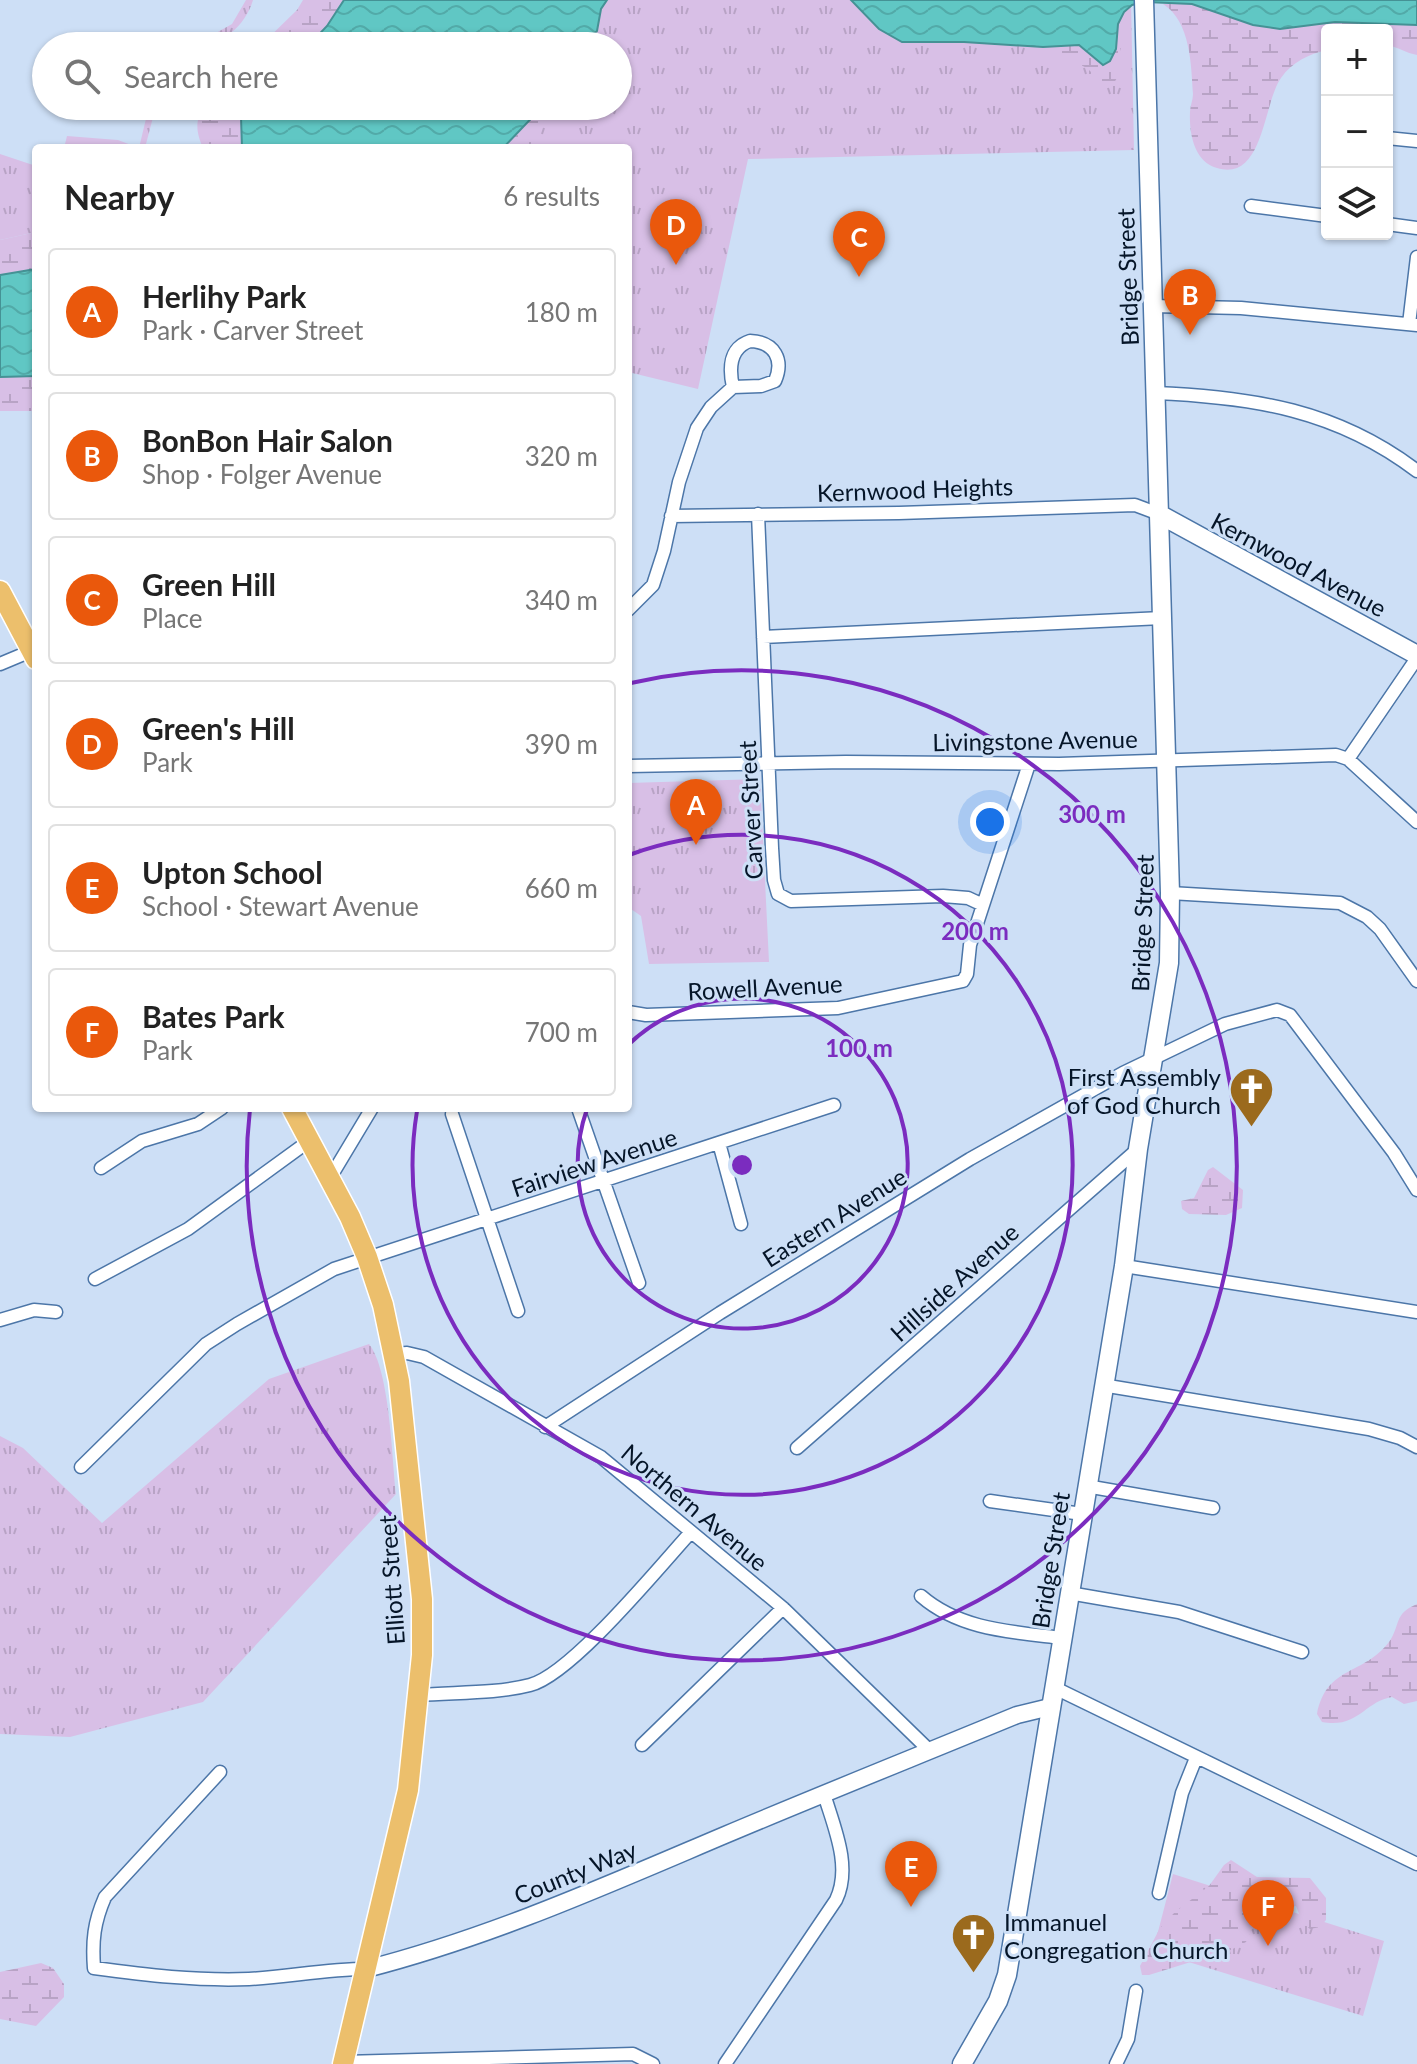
<!DOCTYPE html>
<html lang="en">
<head>
<meta charset="utf-8">
<style>
  body { margin:0; font-family:Lato,sans-serif; background:#f2f2f2; color:#222 }
  .controls { position:absolute; right:24px; top:24px; display:grid; overflow:hidden; border-radius:8px; box-shadow:0 2px 6px #0004 }
  .controls button { width:72px; height:72px; display:grid; place-items:center; padding:0; border:0; border-bottom:2px solid #e0e0e0; background:#fff; color:#222; font:40px sans-serif }
  .you { position:absolute; left:990px; top:822px; width:28px; height:28px; margin:-20px; border:6px solid #fff; border-radius:50%; background:#1a73e8; box-shadow:0 0 0 12px #1a73e833 }
  .badge { display:grid; place-items:center; width:52px; height:52px; border-radius:50%; background:#ea580c; color:#fff; font-size:26px; font-weight:700 }
  .pin { position:absolute; translate:-50% -66px; filter:drop-shadow(0 2px 4px #0008) }
  .pin::after { content:''; position:absolute; top:42px; width:28px; height:24px; background:inherit; clip-path:polygon(0 0,100% 0,50% 100%) }
  .list { margin:0; padding:0; list-style:none }
  h2 { display:flex; justify-content:space-between; align-items:center; height:104px; margin:0; padding:0 32px; font-size:34px }
  h2 small { font-size:26px; font-weight:400; color:#767676 }
  .list li { display:grid; grid-template-columns:52px 1fr auto; gap:24px; align-items:center; box-sizing:border-box; height:128px; margin:0 16px 16px; padding:0 16px; border:2px solid #e0e0e0; border-radius:8px }
  .list b { display:block; font-size:30px; white-space:nowrap }
  .list p { margin:0; font-size:26px; white-space:nowrap; color:#767676 }
  .list em { font-size:26px; font-style:normal; color:#767676 }
  .icon { flex:none; width:44px; height:44px; fill:none; stroke:currentColor; stroke-width:2; stroke-linecap:round; stroke-linejoin:round }
  .map { position:relative; flex:none; width:1417px; height:2064px; overflow:hidden }
  .search { position:absolute; background:#fff; box-shadow:0 2px 6px #0004; left:32px; top:32px; width:600px; height:88px; display:flex; align-items:center; gap:20px; box-sizing:border-box; padding:0 28px; border-radius:44px; color:#767676; font-size:30px }
  .panel { position:absolute; background:#fff; box-shadow:0 2px 6px #0004; left:32px; top:144px; width:600px; height:968px; border-radius:8px }
  .map>svg:first-child { display:block }
  .grass { fill:url(#grass-tufts) }
  .wetland { fill:url(#wetland-marsh) }
  .water { fill:url(#water-waves); stroke:#459295; stroke-width:2 }
  .lines { fill:none; stroke-linecap:round; stroke-linejoin:round }
  .minor-casing { stroke:#4c76a8; stroke-width:15 }
  .tertiary-casing { stroke:#4c76a8; stroke-width:19 }
  .secondary-casing { stroke:#4c76a8; stroke-width:21 }
  .primary-casing { stroke:#fff; stroke-width:23 }
  .minor { stroke:#fff; stroke-width:12 }
  .tertiary { stroke:#fff; stroke-width:16 }
  .secondary { stroke:#fff; stroke-width:18 }
  .primary { stroke:#ecbf6c; stroke-width:20 }
  .ring { fill:none; stroke:#7b2cbf; stroke-width:4 }
  .labels { text-anchor:middle; dominant-baseline:central; stroke-width:6; stroke-linejoin:round; paint-order:stroke }
  .street-label { font-size:24px; fill:#051528; stroke:#cddff6 }
  .poi-label { font-size:24px; fill:#051528; stroke:#cddff6; text-anchor:end }
  .centre { fill:#7b2cbf; stroke:#cddff6; stroke-width:4 }
  .ring-label { font-size:24px; text-anchor:middle; font-weight:bold; fill:#7b2cbf; stroke:#cddff6; stroke-width:6; stroke-linejoin:round; paint-order:stroke }
</style>
</head>
<body>
<div class="map">
<svg width="1417" height="2064" viewBox="0 0 1417 2064">
  <defs>
    <pattern id="grass-tufts" width="24" height="20" patternUnits="userSpaceOnUse" patternTransform="scale(2)"><rect width="24" height="20" fill="#d8bfe6"/><path d="M3 7l-1-3M5 7V3M7 7l1-3M15 17l-1-3M17 17v-4M19 17l1-3" fill="none" stroke="#b8a3c5"/></pattern>
    <pattern id="wetland-marsh" width="20" height="14" patternUnits="userSpaceOnUse" patternTransform="scale(2)"><rect width="20" height="14" fill="#d8bfe6"/><path d="M1 5h8M5 5V1M11 12h8M15 12V8" fill="none" stroke="#b8a3c5"/></pattern>
    <pattern id="water-waves" width="16" height="10" patternUnits="userSpaceOnUse" patternTransform="scale(2)"><rect width="16" height="10" fill="#60c7c4"/><path d="M0 5q4-4 8 0t8 0" fill="none" stroke="#52aaa8"/></pattern>
  </defs>
  <rect width="100%" height="100%" fill="#cddff6"/>
  <!-- grass -->
  <path class="grass" d="M246 0H253C245 27 221 46 193 46L232 24Z
    M596 0H1131L1134 150 748 159 698 389 628 372V148H493L518 106H618V46H560Z
    M149 106H156L146 144 160 148H64L67 136 118 140 139 148Z
    M0 154 36 166V232L0 240Z
    M760 779 769 962 649 964 641 916 628 907V783Z
    M369 1344C390 1370 392 1459 396 1494L203 1702 70 1737 0 1734V1436L23 1448 102 1523 269 1379Z
    M1173 1874 1384 1941 1363 2016 1153 1951Z"/>
  <!-- wetland -->
  <path class="wetland" d="M303 0H344L327 26 308 46H260L297 10Z
    M1163 4H1192L1253 25 1307 26 1335 22 1417 25V55C1406 53 1398 47 1387 45V30H1327V50C1309 54 1292 62 1281 78 1263 103 1264 182 1217 168 1194 162 1189 133 1190 112 1190 106 1193 100 1193 94 1191 65 1191 22 1163 4Z
    M1119 35 1122 70 1112 86H1105L1087 68 1043 47 1079 45 1103 65 1116 49Z
    M203 106H249C240 118 240 134 242 148H203C196 131 195 123 203 106Z
    M543 106H545L537 148H503Z
    M36 232V269L0 275V240Z
    M36 376V411H0V377Z
    M1213 1167 1243 1190 1242 1208 1226 1215 1189 1214 1182 1209 1181 1201 1194 1198 1208 1170Z
    M1417 1604V1701L1404 1704 1392 1697C1365 1701 1358 1729 1322 1722L1317 1714C1327 1665 1363 1676 1389 1642 1401 1625 1393 1614 1417 1604Z
    M1231 1860 1257 1877 1310 1878 1326 1898V1920L1320 1927 1310 1929 1302 1922 1296 1906 1289 1907 1251 1930 1246 1942 1225 1953 1209 1961H1194L1149 1975H1142L1140 1966 1160 1928 1175 1912 1209 1886 1224 1865Z
    M41 1963 53 1968 64 1984V1997L36 2026 0 2019V1972Z"/>
  <!-- water -->
  <path class="water" d="M344 0H607L601 9 597 31 579 46H308L327 26Z
    M851 0H1417V25L1335 22 1280 29 1253 25 1192 4 1146 2 1132 5 1124 12 1118 24 1116 49 1110 61 1103 65 1079 45 1043 47 964 42H902L879 29Z
    M249 106H543L503 148H242L241 117Z
    M36 269V376L0 377V275Z"/>
  <g class="lines">
    <defs>
      <path id="minor" d="M1387 138 1417 141
        M1251 206 1327 216
        M1387 224 1417 228
        M1152 306 1241 308 1417 325
        M1409 324 1417 257
        M750 341C775 342 784 360 775 381L761 386 733 387C729 369 729 348 750 341Z
        M1155 393C1253 397 1337 410 1417 471
        M758 514 772 848 774 880 778 894 791 901 943 896 968 898 983 905
        M671 516 899 513 1135 505 1159 514
        M628 610 653 585 664 551 679 482 697 428 711 407 733 387
        M763 637 1162 618
        M0 664 31 651
        M1348 759 1417 658
        M628 766 846 762 1059 764 1336 755 1348 759 1417 822
        M1170 893 1340 903 1367 917 1380 929 1417 981
        M628 1012 646 1015 838 1008 963 981 967 974 970 945 1029 764
        M578 1108 639 1283
        M452 1114 518 1311
        M719 1143 741 1224
        M101 1168 142 1141 198 1124 222 1108
        M330 1178 372 1108
        M1124 1266 1417 1312
        M95 1279 188 1229 309 1141
        M0 1320 34 1310 56 1312
        M395 1354 407 1353 424 1357 601 1457 783 1608 930 1751
        M1102 1385 1369 1429 1400 1438 1417 1447
        M545 1427 720 1313 970 1159 1123 1073 1225 1024 1277 1010 1290 1015 1394 1153 1417 1190
        M797 1448 1138 1149
        M81 1467 206 1344 237 1324 334 1269 834 1105
        M1086 1486 1213 1508
        M990 1501 1082 1514
        M1069 1593 1179 1612 1302 1652
        M921 1596C960 1630 1013 1632 1062 1638
        M1053 1687 1417 1864
        M419 1695C455 1692 495 1694 530 1685 571 1675 660 1566 691 1532
        M642 1745 783 1608
        M220 1772 105 1897C94 1922 92 1941 94 1968 146 1975 196 1981 249 1979 288 1977 326 1969 366 1969
        M1159 1893 1182 1793 1196 1758
        M344 2062 633 2054 653 2064
        M725 2064 836 1900C852 1867 834 1827 824 1794
        M1116 2064 1128 2039 1136 1991"/>
      <path id="tertiary" d="M366 1969C491 1937 607 1885 725 1835 822 1794 920 1755 1017 1715L1050 1707"/>
      <path id="secondary" d="M1159 514 1417 655
        M962 2064 998 2001 1007 1975 1124 1266 1138 1149 1169 963 1170 893 1144 0"/>
      <path id="primary" d="M0 591 36 659
        M292 1108 350 1217 367 1257 383 1305 399 1381 422 1599V1655L408 1790 343 2064"/>
    </defs>
    <!-- minor casing -->
    <use href="#minor" class="minor-casing"/>
    <!-- tertiary casing -->
    <use href="#tertiary" class="tertiary-casing"/>
    <!-- secondary casing -->
    <use href="#secondary" class="secondary-casing"/>
    <!-- primary casing -->
    <use href="#primary" class="primary-casing"/>
    <!-- minor -->
    <use href="#minor" class="minor"/>
    <!-- tertiary -->
    <use href="#tertiary" class="tertiary"/>
    <!-- secondary -->
    <use href="#secondary" class="secondary"/>
    <!-- primary -->
    <use href="#primary" class="primary"/>
  </g>
  <!-- distance rings -->
  <g class="ring">
    <path d="M628 1045A165 165 0 1 1 587 1109"/>
    <path d="M629 855A330 330 0 1 1 417 1111"/>
    <path d="M631 683A495 495 0 1 1 250 1109"/>
  </g>
  <!-- icons -->
  <defs>
    <symbol id="church-pin" viewBox="-11 -11 22 30"><path d="M0 17L-7.5 6A9.5 9.5 0 1 1 7.5 6Z" fill="#9b6a1d" stroke="#cddff6"/><path d="M-1.2-6h2.4v3.5h3.3v2.4h-3.3V6h-2.4V-.1h-3.3v-2.4h3.3Z" fill="#fff"/></symbol>
  </defs>
  <g fill-rule="evenodd">
    <use href="#church-pin" x="1226" y="1064" width="51" height="69"/>
    <use href="#church-pin" x="948" y="1910" width="51" height="69"/>
  </g>
  <g class="labels">
    <!-- street labels -->
    <g class="street-label">
      <text transform="translate(1127 277) rotate(-92)">Bridge Street</text>
      <text transform="translate(915 489) rotate(-2)">Kernwood Heights</text>
      <text transform="translate(1299 564) rotate(28)">Kernwood Avenue</text>
      <text transform="translate(1035 740) rotate(-1)">Livingstone Avenue</text>
      <text transform="translate(750 810) rotate(-93)">Carver Street</text>
      <text transform="translate(1142 923) rotate(-88)">Bridge Street</text>
      <text transform="translate(765 987) rotate(-3)">Rowell Avenue</text>
      <text transform="translate(594 1162) rotate(-18)">Fairview Avenue</text>
      <text transform="translate(834 1217) rotate(-32)">Eastern Avenue</text>
      <text transform="translate(954 1282) rotate(-42)">Hillside Avenue</text>
      <text transform="translate(695 1507) rotate(40)">Northern Avenue</text>
      <text transform="translate(1050 1560) rotate(-81)">Bridge Street</text>
      <text transform="translate(391 1580) rotate(-94)">Elliott Street</text>
      <text transform="translate(575 1872) rotate(-22)">County Way</text>
    </g>
    <!-- poi labels -->
    <g class="poi-label">
      <text x="1221" y="1076">First Assembly<tspan x="1221" dy="28">of God Church</tspan></text>
      <text x="1004" y="1921" text-anchor="start">Immanuel<tspan x="1004" dy="28">Congregation Church</tspan></text>
    </g>
  </g>
  <circle cx="742" cy="1165" r="12" class="centre"/>
  <g class="ring-label">
    <text x="1092" y="823">300 m</text>
    <text x="975" y="940">200 m</text>
    <text x="859" y="1057">100 m</text>
  </g>
</svg>
<div class="controls">
<button>+</button>
<button>−</button>
<button><svg class="icon" aria-label="layers" viewBox="0 0 24 24"><path d="M12 4l9 5-9 5-9-5zM3 14l9 5 9-5"/></svg></button>
</div>
<div class="you"></div>
<div class="pin badge" style="left:696px;top:845px">A</div>
<div class="pin badge" style="left:1190px;top:335px">B</div>
<div class="pin badge" style="left:859px;top:277px">C</div>
<div class="pin badge" style="left:676px;top:265px">D</div>
<div class="pin badge" style="left:911px;top:1907px">E</div>
<div class="pin badge" style="left:1268px;top:1946px">F</div>
<div class="search"><svg class="icon" aria-label="search" viewBox="0 0 24 24"><circle cx="10" cy="10" r="6"/><path d="M15 15l6 6"/></svg>Search here</div>
<section class="panel">
<h2>Nearby<small>6 results</small></h2>
<ul class="list">
<li><span class="badge">A</span><div><b>Herlihy Park</b><p>Park · Carver Street</p></div><em>180 m</em></li>
<li><span class="badge">B</span><div><b>BonBon Hair Salon</b><p>Shop · Folger Avenue</p></div><em>320 m</em></li>
<li><span class="badge">C</span><div><b>Green Hill</b><p>Place</p></div><em>340 m</em></li>
<li><span class="badge">D</span><div><b>Green's Hill</b><p>Park</p></div><em>390 m</em></li>
<li><span class="badge">E</span><div><b>Upton School</b><p>School · Stewart Avenue</p></div><em>660 m</em></li>
<li><span class="badge">F</span><div><b>Bates Park</b><p>Park</p></div><em>700 m</em></li>
</ul>
</section>
</div>
</body>
</html>
